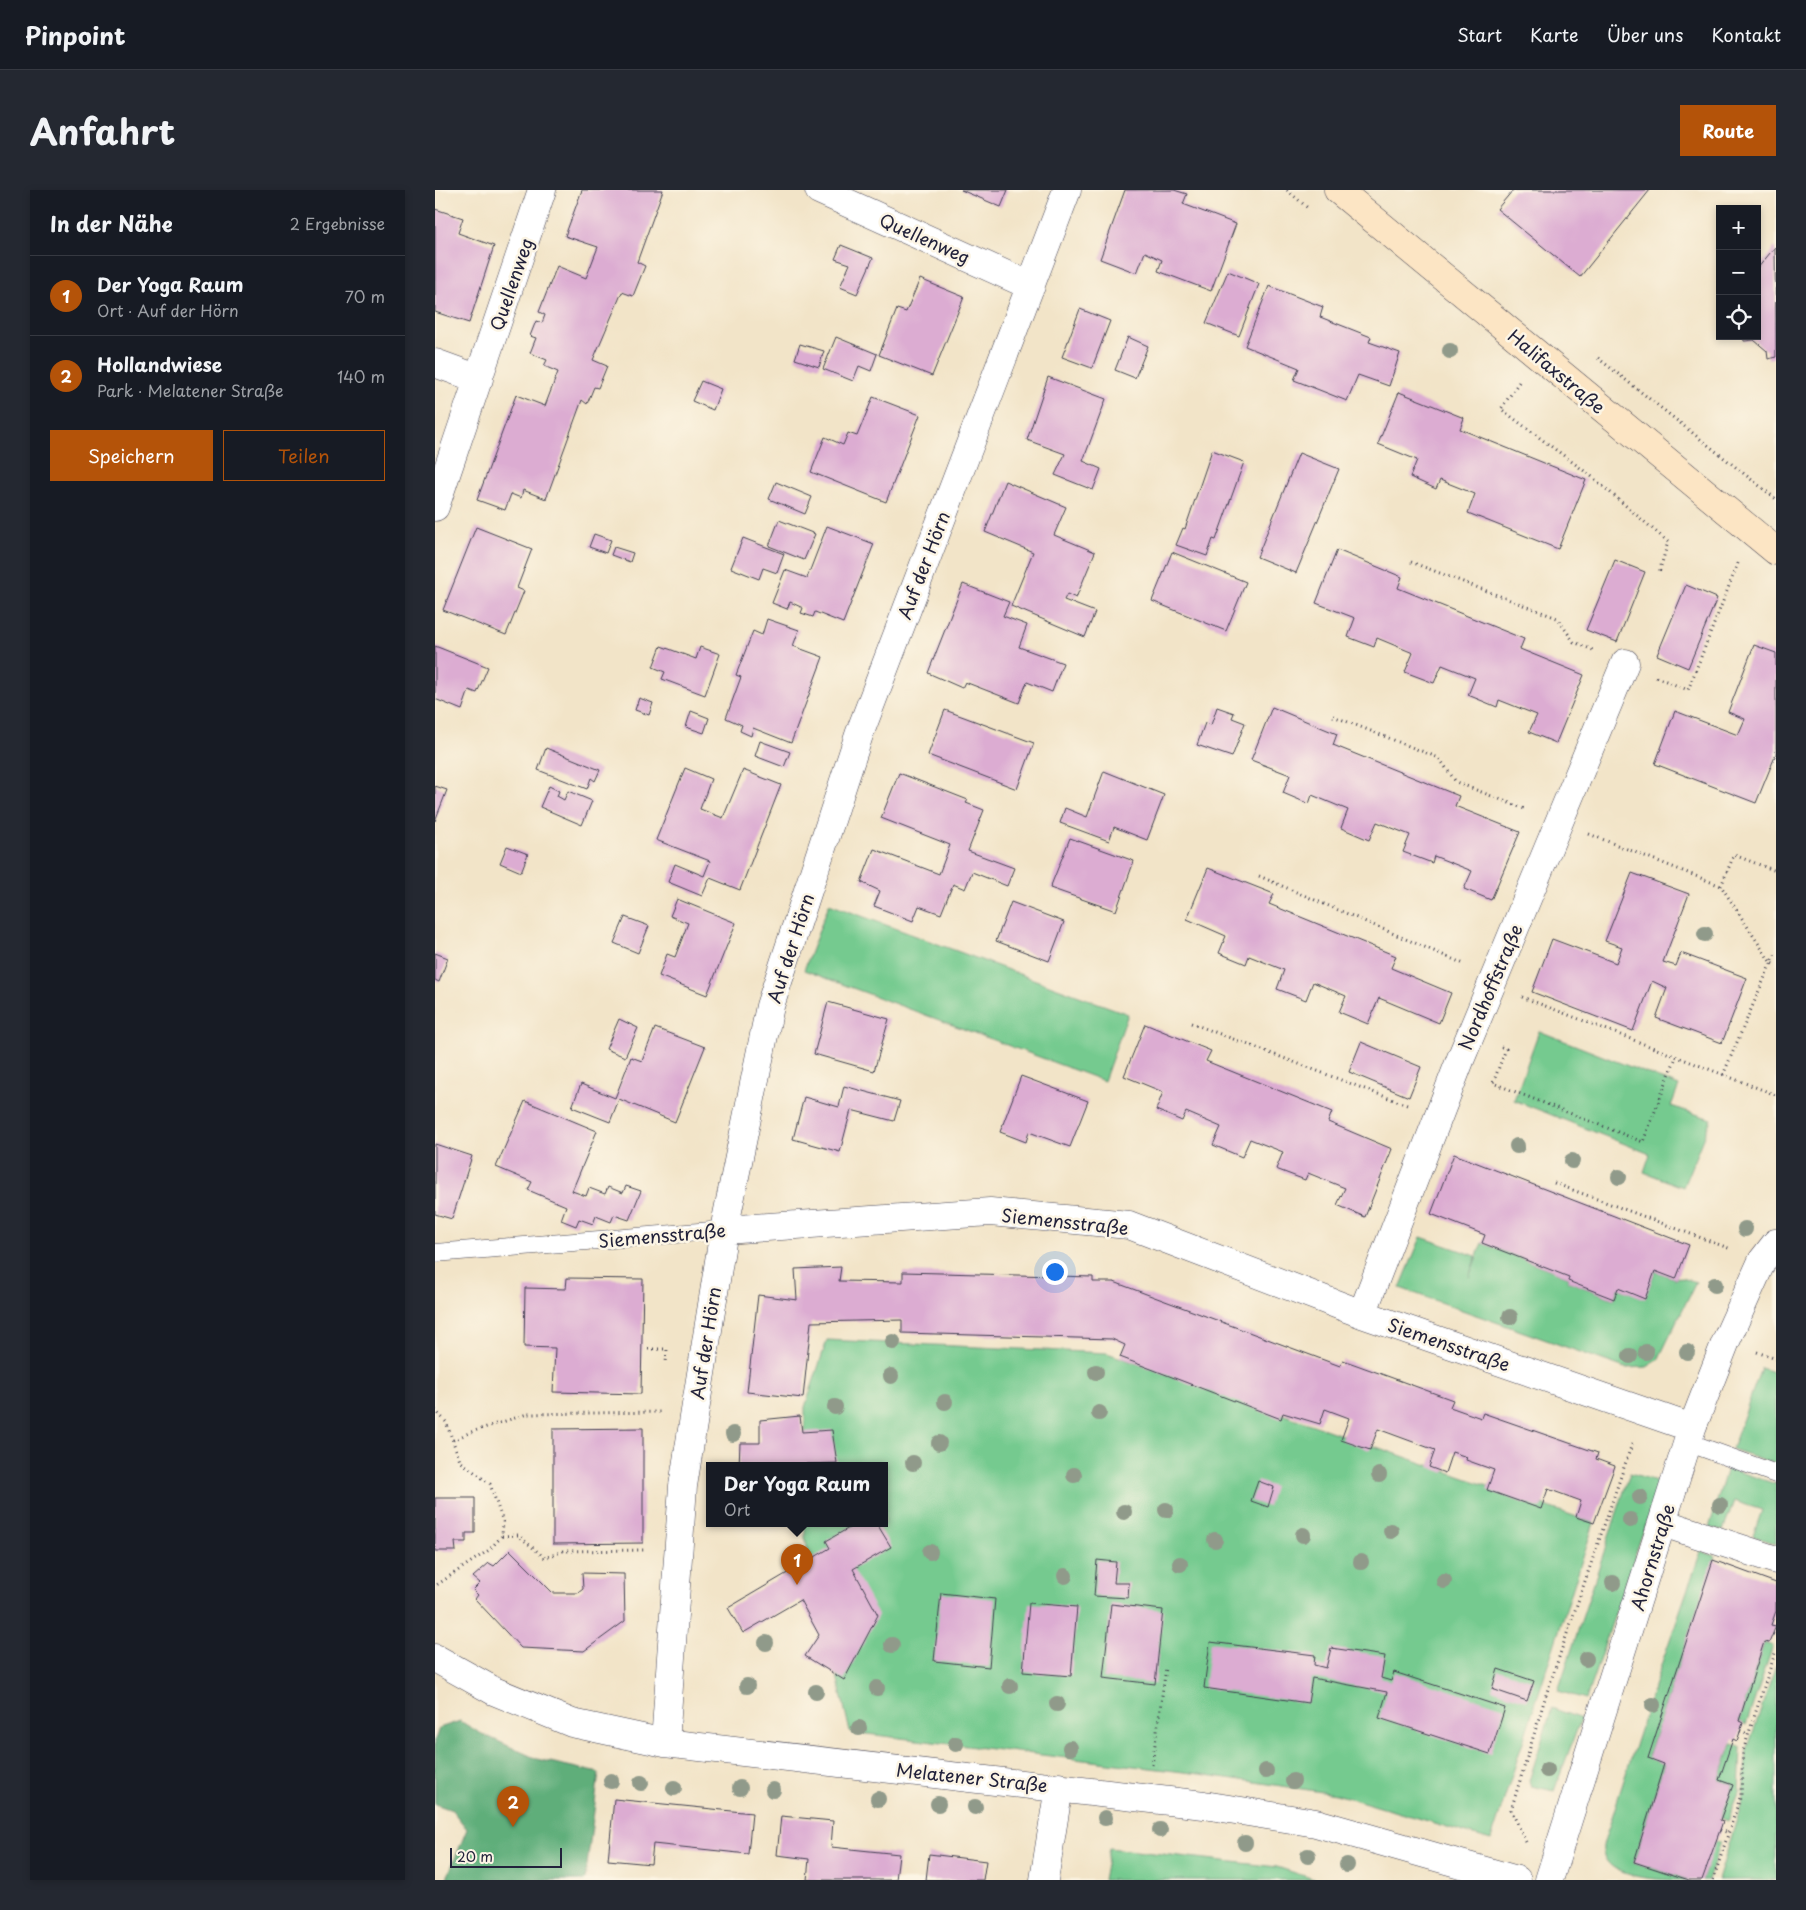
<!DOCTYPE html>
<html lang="de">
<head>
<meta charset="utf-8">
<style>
  body { margin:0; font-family:"Playpen Sans",sans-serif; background:#242831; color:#f1f3f6 }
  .controls { position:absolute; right:15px; top:15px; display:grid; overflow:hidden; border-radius:0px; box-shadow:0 2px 8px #0003 }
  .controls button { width:45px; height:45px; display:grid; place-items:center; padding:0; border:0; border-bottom:1px solid #363941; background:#171b24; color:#f1f3f6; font:25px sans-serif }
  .scale { position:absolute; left:15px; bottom:12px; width:112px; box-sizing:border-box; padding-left:5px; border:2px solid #22223b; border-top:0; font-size:14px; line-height:18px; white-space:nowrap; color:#22223b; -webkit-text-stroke:4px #fcf5e5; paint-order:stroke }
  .you { position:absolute; left:619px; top:1081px; width:18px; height:18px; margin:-12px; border:4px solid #fff; border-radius:50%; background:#1a73e8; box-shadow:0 0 0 8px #1a73e833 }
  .badge { display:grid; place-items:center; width:32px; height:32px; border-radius:50%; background:#b45309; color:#fff; font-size:16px; font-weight:700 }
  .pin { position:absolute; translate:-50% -41px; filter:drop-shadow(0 1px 2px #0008) }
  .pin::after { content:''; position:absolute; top:26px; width:18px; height:15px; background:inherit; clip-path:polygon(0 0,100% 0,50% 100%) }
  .popup { position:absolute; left:271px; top:1272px; width:182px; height:65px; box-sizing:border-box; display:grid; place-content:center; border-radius:0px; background:#171b24; filter:drop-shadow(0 1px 4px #0005); font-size:16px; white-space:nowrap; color:#9ea1a6 }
  .popup b { font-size:19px; color:#f1f3f6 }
  .popup::after { content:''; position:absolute; left:50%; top:100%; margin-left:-10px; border:10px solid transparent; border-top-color:#171b24 }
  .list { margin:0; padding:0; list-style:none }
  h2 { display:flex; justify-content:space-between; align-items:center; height:65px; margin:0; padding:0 20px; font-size:21px }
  h2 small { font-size:16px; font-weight:400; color:#9ea1a6 }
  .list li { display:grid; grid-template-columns:32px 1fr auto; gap:15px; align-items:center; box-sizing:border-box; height:80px; padding:0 20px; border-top:1px solid #363941 }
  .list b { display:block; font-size:19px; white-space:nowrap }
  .list p { margin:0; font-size:16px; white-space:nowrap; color:#9ea1a6 }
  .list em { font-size:16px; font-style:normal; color:#9ea1a6 }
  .actions { display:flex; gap:10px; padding:15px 20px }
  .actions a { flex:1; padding:11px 0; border:1px solid #b45309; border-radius:0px; text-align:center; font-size:18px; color:#b45309 }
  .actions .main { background:#b45309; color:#fff }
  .icon { flex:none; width:28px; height:28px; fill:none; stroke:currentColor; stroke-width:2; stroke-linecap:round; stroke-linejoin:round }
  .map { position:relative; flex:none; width:1341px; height:1690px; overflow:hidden; border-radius:0px }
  header { display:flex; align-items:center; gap:30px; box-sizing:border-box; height:70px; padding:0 25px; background:#171b24; border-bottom:1px solid #363941 }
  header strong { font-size:24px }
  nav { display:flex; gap:28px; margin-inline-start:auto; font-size:18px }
  .intro { display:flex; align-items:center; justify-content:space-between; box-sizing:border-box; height:120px; padding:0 30px }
  h1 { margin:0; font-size:35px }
  .button { padding:12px 22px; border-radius:0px; background:#b45309; color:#fff; font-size:18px; font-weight:700 }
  main { display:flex; gap:30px; padding:0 30px }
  aside { flex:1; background:#171b24; border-radius:0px; box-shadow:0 2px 8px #0003 }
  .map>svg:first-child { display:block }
  .green { fill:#74ca8f; stroke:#4b7665 }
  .forest { fill:#5fae7a; stroke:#40685a }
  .building { fill:#dcacd2 }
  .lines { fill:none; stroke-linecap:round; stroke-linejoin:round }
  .service-casing { stroke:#413f50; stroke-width:19 }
  .minor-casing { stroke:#413f50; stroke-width:29 }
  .secondary-casing { stroke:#413f50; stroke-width:29 }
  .path { stroke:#413f50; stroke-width:3; stroke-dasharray:1 4; stroke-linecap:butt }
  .service { stroke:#fff; stroke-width:18 }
  .minor { stroke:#fff; stroke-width:28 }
  .secondary { stroke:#fce5c4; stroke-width:28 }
  .tree { fill:#909a8a }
  .labels { text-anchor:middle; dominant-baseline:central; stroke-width:5; stroke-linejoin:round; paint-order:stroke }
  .street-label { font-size:18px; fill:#22223b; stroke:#fcf5e5 }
</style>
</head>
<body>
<header>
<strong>Pinpoint</strong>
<nav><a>Start</a><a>Karte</a><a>Über uns</a><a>Kontakt</a></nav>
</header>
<div class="intro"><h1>Anfahrt</h1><a class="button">Route</a></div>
<main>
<aside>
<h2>In der Nähe<small>2 Ergebnisse</small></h2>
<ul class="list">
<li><span class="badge">1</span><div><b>Der Yoga Raum</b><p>Ort · Auf der Hörn</p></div><em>70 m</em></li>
<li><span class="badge">2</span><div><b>Hollandwiese</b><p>Park · Melatener Straße</p></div><em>140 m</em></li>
</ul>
<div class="actions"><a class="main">Speichern</a><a>Teilen</a></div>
</aside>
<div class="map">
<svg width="1341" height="1690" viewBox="0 0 1341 1690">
  <rect width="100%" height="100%" fill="#fcf5e5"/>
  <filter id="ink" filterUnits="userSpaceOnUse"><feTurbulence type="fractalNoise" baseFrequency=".02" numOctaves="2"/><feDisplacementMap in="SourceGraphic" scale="10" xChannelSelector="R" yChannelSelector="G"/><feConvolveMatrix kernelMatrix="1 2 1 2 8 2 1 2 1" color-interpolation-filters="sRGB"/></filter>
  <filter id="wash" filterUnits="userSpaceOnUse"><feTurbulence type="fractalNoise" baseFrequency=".0096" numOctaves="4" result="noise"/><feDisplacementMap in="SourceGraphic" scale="20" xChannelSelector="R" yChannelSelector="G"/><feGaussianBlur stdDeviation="1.12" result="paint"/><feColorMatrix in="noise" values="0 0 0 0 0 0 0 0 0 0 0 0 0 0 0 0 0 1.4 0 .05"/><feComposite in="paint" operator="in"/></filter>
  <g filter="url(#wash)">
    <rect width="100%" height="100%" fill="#f2e4c8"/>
    <!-- green -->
    <path class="green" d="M394 714 693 824 669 891 369 780Z
      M1104 841 1244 896 1236 916 1276 929 1248 997 1209 982 1215 964 1079 910Z
      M986 1047 1041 1066 1034 1087 1047 1053 1134 1087 1133 1091 1179 1109 1183 1098 1210 1108 1220 1081 1241 1089 1242 1087 1261 1092 1223 1170 1212 1177 1190 1178 965 1098Z
      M392 1150 672 1163 1159 1333 1056 1650 901 1604 765 1584 415 1542 370 1348V1334H450V1276H370V1217Z
      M1326 1178 1341 1183V1274L1297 1259Z
      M1292 1278 1341 1294V1354L1318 1346 1327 1320 1299 1311 1288 1340 1274 1338Z
      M1195 1283 1225 1292 1151 1509 1123 1501Z
      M1266 1361 1280 1366 1213 1567 1229 1574 1199 1672 1254 1690C1224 1690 1164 1690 1168 1655L1224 1481Z
      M1329 1453 1338 1456 1311 1535 1304 1531Z
      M1341 1475V1690H1283L1307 1613 1312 1560Z
      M1117 1518 1146 1529 1119 1601 1096 1596 1094 1591Z
      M1297 1554 1306 1557 1304 1603 1293 1631 1286 1628 1298 1595 1284 1590Z
      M1279 1651 1286 1652 1273 1690H1267Z
      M674 1658 842 1677 882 1690H668Z"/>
    <!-- forest -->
    <path class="forest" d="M25 1531 45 1543 102 1569 164 1583 150 1690H11L32 1639 17 1620 0 1614V1550L4 1538Z"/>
    <g id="blocks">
      <!-- building -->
      <path class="building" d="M147 0H228L202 72 210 76 198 106 187 102 158 170 172 176 163 198 159 197 152 214 147 210 111 309 88 300 86 308 76 304 70 320 42 310 81 205 110 216 123 182 109 176 112 170 95 163 101 148 95 146 101 131 107 133 110 125 104 122 122 76 151 88 163 57 130 46Z
        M526 0H573L566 17Z
        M690 0H739L752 4 748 14 801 34 776 101 723 81 727 70 710 62 702 83 665 69Z
        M1078 0H1215L1145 87 1062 19Z
        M0 19 28 28 23 43 59 56 34 133 0 122Z
        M406 55 438 68 422 104 405 97 415 74 400 69Z
        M1340 57 1341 167 1333 169 1332 161 1319 150 1309 151 1308 146H1322V79Z
        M793 81 824 94 804 146 771 133Z
        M485 89 529 107 497 186 444 165 462 119 471 122Z
        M834 96 888 117 885 127 936 147 934 152 965 163 954 196 923 185 912 211 859 190 864 178 810 156Z
        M645 119 675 131 657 178 627 167Z
        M401 147 442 164 436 181 424 176 418 191 388 179Z
        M693 147 713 156 700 188 680 180Z
        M365 154 389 161 384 177 360 169Z
        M613 187 671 209 648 271 666 279 658 300 620 285 630 264 592 250Z
        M266 191 286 199 278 220 257 211Z
        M964 202 1029 228 1025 239 1151 290 1123 359 1033 323 1040 304 1005 290 1001 299 975 287 982 270 943 254Z
        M438 207 485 225 451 312 376 282 390 247 408 255 413 243 422 246Z
        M777 260 809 272 781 350 778 349 772 366 741 355 748 338 750 339Z
        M864 263 904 279 861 383 822 367Z
        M570 291 631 317 619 345 660 362 641 408 632 404 629 410 660 422 650 447 576 416 598 362 550 342Z
        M341 292 377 307 370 324 334 309Z
        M344 330 380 344 369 370 334 356Z
        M392 336 439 354 408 433 380 422 378 427 366 423 368 418 355 412 352 419 337 413 350 380 372 388Z
        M41 337 97 359 82 398 89 401 71 445 8 420Z
        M159 344 176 350 171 363 154 357Z
        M308 348 349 364 342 383 328 378 324 389 296 378Z
        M179 357 198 363 195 372 176 365Z
        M902 360 967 387 963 398 1089 449 1085 459 1149 485 1121 553 1094 542 1102 525 1064 510 1062 517 1033 505 1040 488 1007 475 999 493 970 482 978 463 942 448 939 457 913 447 920 428 881 413Z
        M737 362 811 392 791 441 717 411Z
        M1180 370 1210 382 1182 452 1151 440Z
        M528 394 574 412 568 426 592 435 584 457 628 473 617 502 592 492 584 513 530 492 527 498 493 483Z
        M1251 395 1282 408 1253 478 1222 465Z
        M332 429 364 440 358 456 388 467 356 553 318 538 316 546 305 541 307 535 291 528 306 487 301 485 318 441 327 445Z
        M1319 455 1341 463V564L1321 613 1220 574 1240 521 1303 545 1310 529 1293 522Z
        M0 456 53 477 42 503 34 500 27 520 0 509Z
        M226 456 261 469 265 457 285 464 270 505 227 489 230 482 218 477Z
        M204 508 218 513 214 525 200 520Z
        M782 517 799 523 797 528 810 533 797 567 762 555 770 533 776 535Z
        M837 517 902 544 898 555 1024 606 1020 616 1085 642 1056 710 1029 699 1037 681 999 666 997 673 968 662 975 645 942 632 934 650 906 638 913 620 877 605 874 614 848 603 855 585 816 570Z
        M510 520 599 553 582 599 493 565Z
        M256 521 274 528 269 543 251 537Z
        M325 551 355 562 349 577 320 566Z
        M111 558 165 580 160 591 156 588 152 599 103 580Z
        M250 578 276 589 265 619 288 628 308 580 346 595 305 700 275 688 267 706 233 692 240 674 269 686 275 671 221 650Z
        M669 581 729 605 712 650 679 637 674 651 625 633 630 618 652 627Z
        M464 583 533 610 531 613 549 620 533 661 579 678 572 696 537 682 530 699 518 694 506 724 484 716 478 731 439 716 445 701 426 692 439 659 504 684 515 655 446 628Z
        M0 596 12 600 0 631Z
        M114 596 124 601 122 606 129 610 133 601 157 611 147 635 105 617Z
        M635 648 699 671 681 721 615 698Z
        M72 656 93 664 86 682 65 673Z
        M773 678 839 704 834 714 961 766 956 778 1016 803 1004 833 944 808 933 834 904 822 911 806 878 792 871 810 842 799 849 780 814 766 811 774 784 763 791 746 752 729Z
        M1197 683 1254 704 1228 772 1241 776 1246 763 1312 788 1287 853 1221 828 1232 798 1217 791 1198 841 1097 802 1117 749 1181 773 1187 757 1170 751Z
        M242 709 301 733 272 805 224 786 232 764 240 767 253 733 235 726Z
        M576 712 629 732 614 771 561 751Z
        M190 727 214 736 203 763 179 753Z
        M0 763 13 768 4 792 0 790Z
        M393 812 454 829 439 881 379 864Z
        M184 829 203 838 190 867 171 859Z
        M710 834 776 861 771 871 897 922 893 932 957 959 930 1027 902 1015 910 998 873 983 870 990 841 979 848 962 815 949 807 967 778 955 786 937 751 922 747 931 721 920 728 902 689 886Z
        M220 838 270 857 240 932 184 909 175 932 137 917 146 894 180 908 196 867 207 871Z
        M926 852 986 877 974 907 914 882Z
        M586 886 653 911 635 957 594 942 591 952 565 942Z
        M409 896 465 911 459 931 416 920 405 962 358 949 369 907 404 917Z
        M90 911 162 941 137 1001 151 1006 154 998 170 1004 173 997 188 1003 191 996 206 1001 194 1030 179 1025 176 1032 161 1026 158 1034 144 1029 141 1036 126 1030 131 1016 93 1000 97 992 61 977Z
        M0 954 37 966 17 1029 0 1024Z
        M1019 964 1254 1055 1241 1089 1220 1081 1210 1109 1183 1098 1179 1109 1133 1091 1134 1087 1047 1053 1050 1045 996 1024Z
        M406 1077 404 1091 468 1092V1082L658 1087V1092H679L905 1176 908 1170 1018 1210 1015 1217 1046 1228 1048 1223 1163 1263 1161 1269 1180 1276 1159 1333 1141 1327 1146 1311 1113 1299 1106 1319 1052 1300 1059 1280 1031 1270 1032 1267 1017 1262 1010 1283 994 1277 1000 1260 943 1239 935 1260 906 1250 914 1228 890 1219 885 1234 848 1223 846 1229 685 1167 690 1155 677 1149 467 1143V1130L376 1132 368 1208 312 1202 323 1105 362 1110 360 1079Z
        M132 1088 208 1089 206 1204 118 1202 120 1158 89 1157 90 1098 131 1099Z
        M365 1226 367 1242 397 1240 402 1273 304 1276 305 1253H325V1230Z
        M208 1238V1353L118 1354V1239Z
        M823 1291 839 1297 833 1317 816 1311Z
        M0 1308H40V1343H31V1352H20L21 1361H0Z
        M421 1334H442L456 1357 418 1379 443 1425 409 1490 370 1466 384 1445 365 1410 308 1443 293 1418 395 1358 391 1351Z
        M75 1360 118 1403H143L148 1399 147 1383 189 1384 190 1431 149 1461 86 1458 40 1409 43 1405 38 1400 45 1393 38 1387 54 1373 59 1376Z
        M662 1370 681 1372 679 1393H694L693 1408 659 1406Z
        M1278 1370 1341 1393V1421L1336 1435 1341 1436 1334 1453 1329 1452 1304 1531 1308 1533 1302 1551 1298 1549 1284 1590 1298 1595 1285 1630 1288 1631 1285 1640 1267 1690H1254L1199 1672 1229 1574 1213 1568Z
        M506 1403 560 1409 554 1477 499 1471Z
        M594 1413 642 1417 636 1486 588 1482Z
        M676 1414 728 1420 720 1494 668 1488Z
        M775 1452 880 1465 879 1475 891 1478 896 1458 950 1466 946 1488 956 1491 959 1482 1070 1518 1055 1564 944 1528 952 1502 877 1488 873 1513 769 1498Z
        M1063 1479 1099 1491 1092 1511 1057 1499Z
        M179 1609 317 1623 313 1664 218 1654 216 1674 173 1670Z
        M346 1626 398 1631 396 1657 464 1664 461 1690H372L374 1669 342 1665Z
        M494 1664 551 1671 548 1690H491Z"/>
    </g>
  </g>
  <g filter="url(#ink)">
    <use href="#blocks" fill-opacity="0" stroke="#413f50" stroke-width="1"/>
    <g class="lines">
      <defs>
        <path id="service" d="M0 1063 289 1040
          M1252 1252 1341 1284"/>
        <path id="minor" d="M384 0 596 96
          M0 173 44 189
          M0 317 107 0
          M289 1040 555 1022 694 1035 927 1124 1257 1238
          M927 1124 1026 868 1190 473
          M1228 1333 1341 1370
          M0 1468 59 1501 137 1533 230 1553 769 1615 881 1633 1082 1690
          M230 1553 248 1296 289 1040 335 816 424 545 632 0
          M609 1690 624 1597
          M1114 1690 1257 1238 1291 1151 1327 1071 1341 1053"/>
        <path id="secondary" d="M903 0 1341 361"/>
      </defs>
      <!-- service casing -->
      <use href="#service" class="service-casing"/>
      <!-- minor casing -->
      <use href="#minor" class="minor-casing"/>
      <!-- secondary casing -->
      <use href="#secondary" class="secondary-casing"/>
      <!-- path -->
      <path class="path" d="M852 0 874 19
        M1163 168 1341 309
        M1084 192 1066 219 1156 286 1233 352 1224 383
        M976 372 1122 428 1139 452 1160 461
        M1221 487 1253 500 1303 373
        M898 526 1004 568 1021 592 1092 620
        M1154 644 1286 696 1336 773 1341 775
        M824 686 1029 774
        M1286 696 1299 665 1341 681
        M1087 807 1341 905
        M756 833 972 915
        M1066 857 1071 859 1058 893 1208 952 1241 867
        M1288 885 1341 761
        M1119 993 1296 1059
        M213 1159H232L231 1173
        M1322 1162 1341 1169
        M0 1220 11 1232 25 1271 55 1294 68 1332 67 1346 54 1360 0 1396
        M18 1250 36 1242 92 1224 226 1222
        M67 1346 83 1345 110 1368 128 1361 209 1360
        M1338 1444 1341 1445
        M1305 1541 1313 1544
        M717 1575 731 1478
        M1285 1640 1294 1643
        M1091 1652 1076 1620 1111 1505 1197 1254
        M1278 1690 1306 1605 1308 1561 1341 1460"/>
      <!-- service -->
      <use href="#service" class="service"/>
      <!-- minor -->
      <use href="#minor" class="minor"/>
      <!-- secondary -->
      <use href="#secondary" class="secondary"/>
    </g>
    <!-- trees -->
    <g class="tree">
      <circle cx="1015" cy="161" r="8"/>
      <circle cx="1270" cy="744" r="8"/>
      <circle cx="1082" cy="956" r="8"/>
      <circle cx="1137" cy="971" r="8"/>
      <circle cx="1184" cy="987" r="8"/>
      <circle cx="1310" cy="1039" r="8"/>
      <circle cx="1280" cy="1095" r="8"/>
      <circle cx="1075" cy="1127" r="8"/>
      <circle cx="458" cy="1152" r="8"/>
      <circle cx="1211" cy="1162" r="8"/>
      <circle cx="1252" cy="1162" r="8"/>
      <circle cx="1195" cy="1166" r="8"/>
      <circle cx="661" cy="1182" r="8"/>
      <circle cx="456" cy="1186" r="8"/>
      <circle cx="510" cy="1212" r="8"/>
      <circle cx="400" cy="1217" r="8"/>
      <circle cx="664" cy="1223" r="8"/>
      <circle cx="298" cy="1244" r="8"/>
      <circle cx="504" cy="1253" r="8"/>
      <circle cx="478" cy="1273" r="8"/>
      <circle cx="639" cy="1285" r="8"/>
      <circle cx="944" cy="1285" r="8"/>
      <circle cx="1205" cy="1307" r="8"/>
      <circle cx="1285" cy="1315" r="8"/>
      <circle cx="731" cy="1320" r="8"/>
      <circle cx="689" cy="1322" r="8"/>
      <circle cx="1195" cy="1330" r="8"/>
      <circle cx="956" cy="1341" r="8"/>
      <circle cx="868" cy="1345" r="8"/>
      <circle cx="780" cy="1350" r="8"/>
      <circle cx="495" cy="1362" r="8"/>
      <circle cx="926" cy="1372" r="8"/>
      <circle cx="745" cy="1374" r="8"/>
      <circle cx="630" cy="1386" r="8"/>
      <circle cx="1009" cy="1391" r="8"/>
      <circle cx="1178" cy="1393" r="8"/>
      <circle cx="331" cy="1453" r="8"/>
      <circle cx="457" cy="1455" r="8"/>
      <circle cx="1151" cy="1469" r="8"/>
      <circle cx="312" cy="1496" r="8"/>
      <circle cx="575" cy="1496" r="8"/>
      <circle cx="442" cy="1498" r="8"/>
      <circle cx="381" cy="1502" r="8"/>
      <circle cx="622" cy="1514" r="8"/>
      <circle cx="1218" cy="1515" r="8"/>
      <circle cx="424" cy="1538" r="8"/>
      <circle cx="521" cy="1554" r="8"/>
      <circle cx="635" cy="1558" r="8"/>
      <circle cx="1112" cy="1580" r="8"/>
      <circle cx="831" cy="1581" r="8"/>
      <circle cx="176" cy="1591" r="8"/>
      <circle cx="858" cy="1591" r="8"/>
      <circle cx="206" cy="1593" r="8"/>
      <circle cx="239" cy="1598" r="8"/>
      <circle cx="305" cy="1598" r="8"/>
      <circle cx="338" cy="1600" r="8"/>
      <circle cx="443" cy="1609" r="8"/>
      <circle cx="503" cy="1614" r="8"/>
      <circle cx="540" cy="1617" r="8"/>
      <circle cx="670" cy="1628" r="8"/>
      <circle cx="725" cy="1640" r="8"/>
      <circle cx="810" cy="1653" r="8"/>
      <circle cx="873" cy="1666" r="8"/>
      <circle cx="912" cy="1675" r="8"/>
    </g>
  </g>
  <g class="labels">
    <!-- street labels -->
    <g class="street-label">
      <text transform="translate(490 48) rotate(24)">Quellenweg</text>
      <text transform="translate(76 94) rotate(-71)">Quellenweg</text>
      <text transform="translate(1122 181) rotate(40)">Halifaxstraße</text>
      <text transform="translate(488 375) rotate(-69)">Auf der Hörn</text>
      <text transform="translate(355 758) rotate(-72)">Auf der Hörn</text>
      <text transform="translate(1055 797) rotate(-67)">Nordhoffstraße</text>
      <text transform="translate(630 1031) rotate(6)">Siemensstraße</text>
      <text transform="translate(227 1045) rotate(-5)">Siemensstraße</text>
      <text transform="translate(270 1153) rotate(-81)">Auf der Hörn</text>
      <text transform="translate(1014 1154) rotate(19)">Siemensstraße</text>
      <text transform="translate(1217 1367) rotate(-73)">Ahornstraße</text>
      <text transform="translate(537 1587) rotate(6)">Melatener Straße</text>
    </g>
  </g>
</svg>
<div class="controls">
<button>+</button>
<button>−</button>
<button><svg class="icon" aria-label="locate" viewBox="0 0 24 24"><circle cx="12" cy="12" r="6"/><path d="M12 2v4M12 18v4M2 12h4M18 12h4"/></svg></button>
</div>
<div class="scale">20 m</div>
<div class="you"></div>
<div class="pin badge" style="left:362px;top:1395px">1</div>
<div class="popup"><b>Der Yoga Raum</b>Ort</div>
<div class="pin badge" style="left:78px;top:1637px">2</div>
</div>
</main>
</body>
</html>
